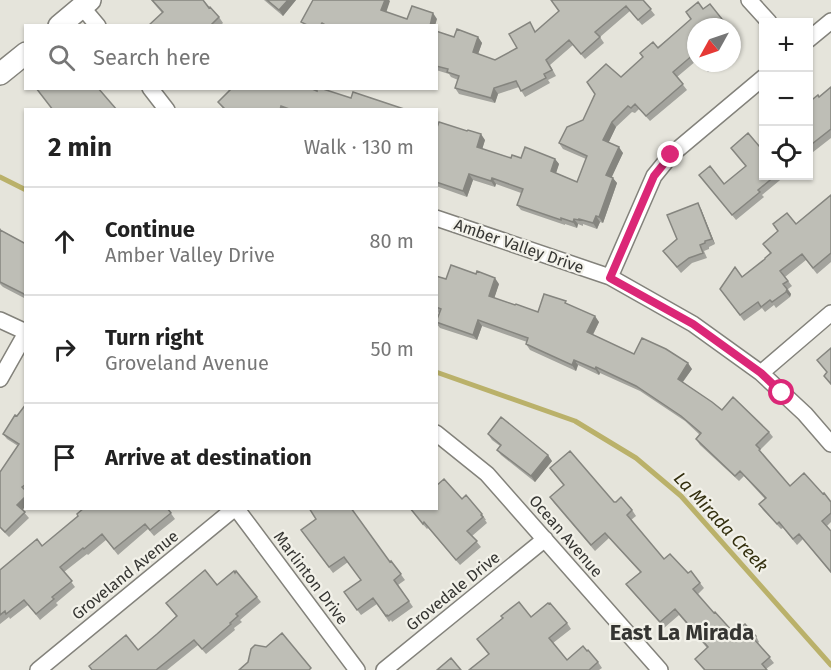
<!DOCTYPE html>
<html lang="en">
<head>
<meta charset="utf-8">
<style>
  body { margin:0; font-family:"Fira Sans",sans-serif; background:#f2f2f2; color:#222 }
  .controls { position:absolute; right:18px; top:18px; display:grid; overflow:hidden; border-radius:0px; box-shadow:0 2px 4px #0004 }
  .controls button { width:54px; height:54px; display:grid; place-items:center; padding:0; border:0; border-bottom:2px solid #e0e0e0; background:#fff; color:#222; font:30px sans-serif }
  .compass { position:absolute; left:687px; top:18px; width:54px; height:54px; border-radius:50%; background:#fff; box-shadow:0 2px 4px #0004; rotate:230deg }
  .stop { position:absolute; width:18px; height:18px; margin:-14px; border:4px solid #db2777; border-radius:50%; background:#fff }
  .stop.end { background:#db2777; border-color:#fff; box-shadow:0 2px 6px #0008 }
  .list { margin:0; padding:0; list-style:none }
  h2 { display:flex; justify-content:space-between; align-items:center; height:78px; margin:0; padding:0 24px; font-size:26px }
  h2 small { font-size:20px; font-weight:400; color:#767676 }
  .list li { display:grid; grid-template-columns:39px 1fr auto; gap:18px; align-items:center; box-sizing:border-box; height:108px; padding:0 24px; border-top:2px solid #e0e0e0 }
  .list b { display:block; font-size:22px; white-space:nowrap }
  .list p { margin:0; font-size:20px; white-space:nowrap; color:#767676 }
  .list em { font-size:20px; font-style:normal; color:#767676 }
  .icon { flex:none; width:33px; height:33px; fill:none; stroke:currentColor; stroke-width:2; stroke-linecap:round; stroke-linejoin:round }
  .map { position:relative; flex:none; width:831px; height:670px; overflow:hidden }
  .search { position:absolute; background:#fff; box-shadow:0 2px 4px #0004; left:24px; top:24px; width:414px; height:66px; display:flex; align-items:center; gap:15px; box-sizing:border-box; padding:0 21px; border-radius:0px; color:#767676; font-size:22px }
  .panel { position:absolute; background:#fff; box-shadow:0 2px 4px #0004; left:24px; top:108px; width:414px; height:402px; border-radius:0px }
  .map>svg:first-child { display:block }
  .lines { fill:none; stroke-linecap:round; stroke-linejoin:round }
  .stream { stroke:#bab16a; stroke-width:5 }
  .street-casing { stroke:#83827b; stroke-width:18 }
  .secondary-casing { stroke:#83827b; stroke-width:24 }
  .street { stroke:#fff; stroke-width:15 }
  .secondary { stroke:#fff; stroke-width:21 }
  .wall { fill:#a3a39d }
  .shaded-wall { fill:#85857f }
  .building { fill:#bebeb6; stroke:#85857f; stroke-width:1.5 }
  .route { stroke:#db2777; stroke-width:8 }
  .labels { text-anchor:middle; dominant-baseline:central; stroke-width:4.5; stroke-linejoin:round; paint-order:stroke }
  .street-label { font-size:16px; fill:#353532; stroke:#f2f1e9 }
  .water-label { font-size:18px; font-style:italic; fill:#332f0e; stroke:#f2f1e9 }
  .district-label { font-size:22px; font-weight:bold; fill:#353532; stroke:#f2f1e9 }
</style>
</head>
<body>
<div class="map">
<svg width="831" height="670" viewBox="0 0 831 670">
  <rect width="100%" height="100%" fill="#e5e4db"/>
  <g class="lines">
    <!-- stream -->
    <path class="stream" d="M0 177 26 190
      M436 372 575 421 636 458 681 496 831 665"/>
    <defs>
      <path id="street" d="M749 0 769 22
        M82 7 98 26
        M808 40 831 21
        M150 88 167 110
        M436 218 610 277 693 324 761 373 805 414 831 444
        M610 277 654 176 671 155 764 77
        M0 320 26 332
        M761 373 831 313
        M0 379 26 333
        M436 433 487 474 660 670
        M236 508 357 670
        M38 670 235 508
        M384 670 545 539"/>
      <path id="secondary" d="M59 26 90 0
        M0 74 26 53"/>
    </defs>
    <!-- street casing -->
    <use href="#street" class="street-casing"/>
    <!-- secondary casing -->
    <use href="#secondary" class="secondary-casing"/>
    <!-- street -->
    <use href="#street" class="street"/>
    <!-- secondary -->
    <use href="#secondary" class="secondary"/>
  </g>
  <!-- wall -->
  <path class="wall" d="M151 0H203L219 17 223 23 220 26H148L162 13Z
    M264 0H296L283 16Z
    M643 0 655 15 642 25 630 11 600 37 604 43 585 59 573 45 550 65 556 76 548 80 550 83 525 97 519 87 498 94 495 103 459 94 455 88 458 80 451 77 449 74 436 70V31L454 37H478L482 43 478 54 495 60 517 48 536 31Z
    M710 4 728 27H696V61L677 77 687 90 650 121 639 109 635 113 632 112 616 127 608 143 623 153 611 177 617 183 603 223 600 222 597 229 583 224V226L578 224 577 228 565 224V225L521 210 517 205 521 193 496 184 495 187 473 180 467 197 436 186V130L485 140 482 149 511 158 555 159 559 164 556 173 577 182 586 159 563 149 559 143 583 120 621 77Z
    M700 63H720L708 72Z
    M831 87V138L808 156V103L819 97Z
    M227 88H310L351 98 407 110H224L218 102 229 91Z
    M731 148 764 176H785L762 195 764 197 736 220 699 175 724 184 746 166Z
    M831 195V262L817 274 806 260 785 277 792 286 788 289 791 294 790 297 776 308 774 305 765 312 762 308 744 321 720 289 742 277 765 259 770 253 763 244 796 224Z
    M701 209 715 244 709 247V249L704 251 707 258 692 263 681 273 663 251 677 239Z
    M0 228 1 229V230L26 244V299L3 287 0 284Z
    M436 276 446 279 499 284 494 298 538 312 568 304 599 322 593 335 634 354 692 369 683 382 722 410 769 432 773 437 760 450 763 455 790 486 823 494 831 502V522L827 526 831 531V573L803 539 797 545 783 528 781 529 763 510 759 504 765 499 744 476 739 481 700 445 696 439 700 435 685 421 640 391 600 373 599 375 578 365 576 371 530 350 526 344 527 342 482 326 477 340 440 328 436 323 440 313 436 312Z
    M26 404V506L22 510 29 518 9 537 0 528V472L18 446 7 439 3 434Z
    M488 434 552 461 535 482 501 455 497 450 500 446 492 440Z
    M550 468 614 502 632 510 636 516 631 520 664 559 688 573 700 583 704 588 697 595 714 613 734 633 756 636 759 642 758 643 774 663 766 669 767 670H704L695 659 707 648 679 615 664 628 626 584 640 572 609 538 595 551 554 503 550 497 564 486Z
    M462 499 482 514 486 520H485L487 523 472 536 481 547 460 565 428 528 427 529 409 508H436Z
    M167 508 175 519 154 536 148 529 118 555 106 540 88 555 87 554 64 572 75 587 56 603 58 605 40 620 28 605 10 619 9 617 0 624V570L42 546Z
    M316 519 390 562 391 561 405 580 398 585 413 607 392 622 391 620 389 622 377 604 361 615 344 592 361 580 348 562 333 573 301 530Z
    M217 585 257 597 261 602 240 620 242 622 234 628 235 630 206 654 198 645 167 670H92L138 650 157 634 176 616 166 603Z
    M531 617 567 623 571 629 553 643 567 660 598 662 602 668 599 670H469L489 654 477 639Z"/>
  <!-- shaded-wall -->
  <path class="shaded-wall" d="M288 0H296L283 16 279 10Z
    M385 0H389L390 1 385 16 381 10Z
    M433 13 437 19 435 26H430Z
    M478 37 482 43 477 57 473 52Z
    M494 88 498 94 495 103 491 98Z
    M612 122 616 127 607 146 603 140Z
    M481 134 485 140 481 153 477 147Z
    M619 147 623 153 610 181 606 175Z
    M555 159 559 164 555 176 551 171Z
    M469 174 473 180 467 197 463 191Z
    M492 178 496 184 495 187 491 181Z
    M613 178 617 183 603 223 599 217Z
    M698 203 701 209 715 244 712 239Z
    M596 216 600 222 597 229 593 223Z
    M574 219 578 224 577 228 573 222Z
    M495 278 499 284 493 302 489 296Z
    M787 289 791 294 790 297 786 292Z
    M595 316 599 322 591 338 587 332Z
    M478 320 482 326 477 340 473 335Z
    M574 360 578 365 576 371 572 365Z
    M688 363 692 369 681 384 678 379Z
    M596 367 600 373 599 375 595 369Z
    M548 455 552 461 535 482 531 476Z
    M26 496V506L21 511 17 505Z"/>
  <!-- building -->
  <path class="building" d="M152 0H203L209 8 210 7 219 17 212 24 213 26H148L163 12Z
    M267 0H288L279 10Z
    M313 0H385L381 10 407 19 412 6 433 13 430 26H327L322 23 320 26H309L301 22Z
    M551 0H643L651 9 638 20 626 6 595 32 600 37 581 54 569 40 546 60 552 70 544 74 546 78 521 91 516 81 494 88 491 98 455 88 459 76 447 72 448 69 436 66V31L454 37 457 29 478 37 473 52 495 60 517 48 509 34 530 22 535 32 559 11Z
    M698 2 703 9 710 4 726 24 722 27H696V57L694 54 673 72 683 84 646 116 635 104 631 108 628 106 612 122 603 140 619 147 606 175 613 178 599 217 596 216 593 223 579 219V220L574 219 573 222 561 218V220L517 205 523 189 492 178 491 181 469 174 463 191 436 182V130L439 122 467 131 468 130 481 134 477 147 511 158 512 155 521 158 525 147 555 159 551 171 577 182 587 156 559 143 567 127 583 120 595 94 587 82 606 64 621 77 643 57 640 53 653 42 658 48 691 19 686 12Z
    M701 63H709L704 67Z
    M831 87V129L808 147V103L818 95 819 97Z
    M36 88H98L117 110H53Z
    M229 88H310L317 91V88H320L351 98 353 92 407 110H292L281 106 280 110H226L218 102 230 90Z
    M748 133 759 146 764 142V176H775L758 190 760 192 732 215 699 175 710 166 724 184 746 166 731 148Z
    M831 195V253L813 268 802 254 780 271 788 281 783 284 787 289 786 292 772 302 770 300 761 307 758 302 740 315 720 289 735 267 742 277 765 259V258L771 253 763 244 778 231 773 224 787 213 796 224Z
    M698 203 712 239 705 241V243L700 245 703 253 689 258 677 267 663 251 677 239 667 215Z
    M0 230 26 244V295L0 282Z
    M451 265 476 274 477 271 495 278 489 296 515 305 516 304 538 312 544 294 566 301 565 303 595 316 587 332 634 354 642 338 666 349 688 363 678 379 712 402 722 410 733 397 769 432 756 445 760 449 759 450 790 486 804 473 823 494 824 493 831 502V513L822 521 831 531V572L799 534 793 539 779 522 777 524 759 504 766 498 740 471 735 476 696 439 701 433 681 416 636 386 596 367 595 369 574 360 572 365 526 344 528 338 478 320 473 335 436 322 441 309 436 307V276L446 279Z
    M831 348V384L824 376 827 372 817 360Z
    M26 404V484L22 487 26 491V496L17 505 25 512 5 532 0 527V472L19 444 3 434 15 415 17 416Z
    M501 417 548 455 531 476 497 450 501 445 488 434Z
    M570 451 614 502H616L621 497 632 510 627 515 664 559 670 554 688 573 691 571 700 583 693 589 714 613 715 612 734 633 745 624 756 636 753 638 770 657 762 664 767 670H705L695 659 708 647 675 609 660 622 626 584 641 572 605 533 591 545 550 497 564 485 550 468Z
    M444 479 462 499 466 495 482 514 481 515 483 517 467 531 477 541 456 560 424 522 423 524 410 508H436V486Z
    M84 508H167L171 513 150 530 145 524 114 549 102 534 84 549 83 548 60 567 72 581 52 597 54 599 36 614 24 600 6 614 5 611 0 615V570L37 539 42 546 78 516 77 514Z
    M309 508H351L390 562 391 561 401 574 394 580 409 601 388 616 387 615 386 616 373 598 357 610 344 592 361 580 344 557 329 567 301 530 316 519Z
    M205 570 217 585 234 571 235 573 236 571 257 597 236 614 238 616 230 623 231 624 202 649 194 640 156 670H92L89 666 126 635 138 650 157 634 177 616 166 603Z
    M519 602 531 617 548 603 549 604 550 603 567 623 549 638 567 660 583 646 587 651 588 650 598 662 589 670H469L489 654 477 639 503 618 501 616Z
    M282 633 311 668 309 670H239L248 662 251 649 255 645 266 647Z
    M451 658 461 670H437Z"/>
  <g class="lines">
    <!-- route -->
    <path class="route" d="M671 155 654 176 610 278 693 324 761 373 782 393"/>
  </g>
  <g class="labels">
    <!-- street labels -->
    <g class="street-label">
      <text transform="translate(519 246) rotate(19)">Amber Valley Drive</text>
      <text transform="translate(566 536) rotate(49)">Ocean Avenue</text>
      <text transform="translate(125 575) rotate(-39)">Groveland Avenue</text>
      <text transform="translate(311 578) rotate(53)">Marlinton Drive</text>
      <text transform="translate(453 591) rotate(-39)">Grovedale Drive</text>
    </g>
    <!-- water labels -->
    <g class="water-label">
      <text transform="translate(721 522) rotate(47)">La Mirada Creek</text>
    </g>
    <!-- district labels -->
    <g class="district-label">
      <text x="682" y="632">East La Mirada</text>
    </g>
  </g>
</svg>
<div class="controls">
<button>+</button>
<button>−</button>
<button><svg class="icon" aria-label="locate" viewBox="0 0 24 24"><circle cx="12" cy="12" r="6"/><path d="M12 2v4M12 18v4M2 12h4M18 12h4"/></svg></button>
</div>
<svg class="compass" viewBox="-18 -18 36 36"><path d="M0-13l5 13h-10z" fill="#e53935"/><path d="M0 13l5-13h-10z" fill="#767676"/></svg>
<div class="stop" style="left:782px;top:393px"></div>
<div class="stop end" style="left:671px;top:155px"></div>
<div class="search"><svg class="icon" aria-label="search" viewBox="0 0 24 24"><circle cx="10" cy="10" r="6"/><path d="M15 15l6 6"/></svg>Search here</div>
<section class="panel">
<h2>2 min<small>Walk · 130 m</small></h2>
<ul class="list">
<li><svg class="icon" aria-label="ahead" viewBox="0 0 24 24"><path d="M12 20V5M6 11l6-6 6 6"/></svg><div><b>Continue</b><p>Amber Valley Drive</p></div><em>80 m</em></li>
<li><svg class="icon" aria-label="right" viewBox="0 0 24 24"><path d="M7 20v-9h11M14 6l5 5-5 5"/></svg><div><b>Turn right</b><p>Groveland Avenue</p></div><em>50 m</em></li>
<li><svg class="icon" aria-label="arrive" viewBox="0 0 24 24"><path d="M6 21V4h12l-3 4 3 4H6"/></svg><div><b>Arrive at destination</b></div></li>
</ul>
</section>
</div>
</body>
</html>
